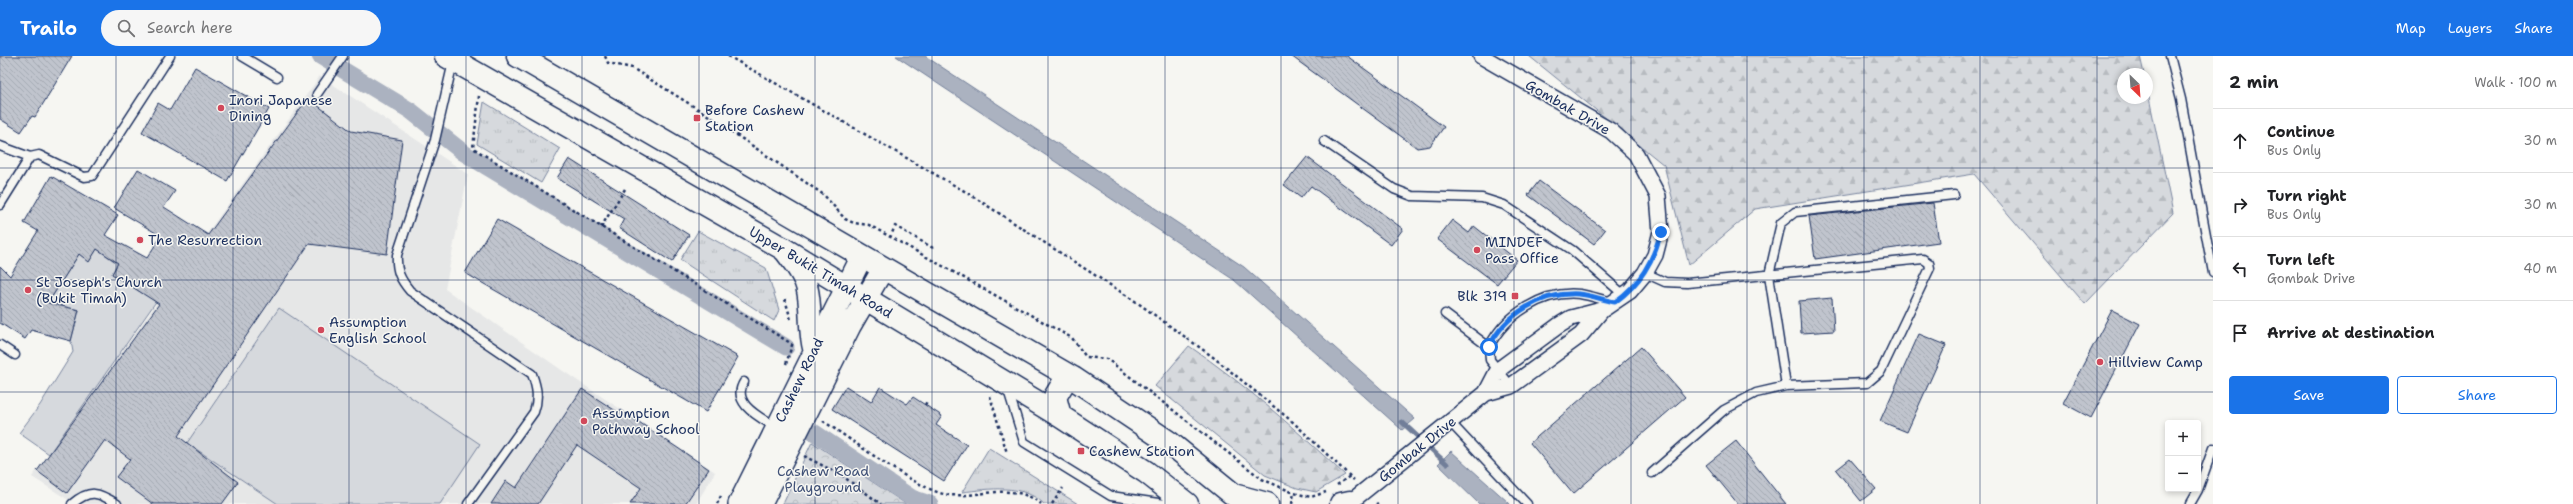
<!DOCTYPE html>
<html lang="en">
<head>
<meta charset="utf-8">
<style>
  body { margin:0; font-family:"Shantell Sans",sans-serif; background:#f6f6f6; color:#202124 }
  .controls { position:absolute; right:12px; bottom:12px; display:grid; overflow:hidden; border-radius:4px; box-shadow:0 2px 6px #0003 }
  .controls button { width:36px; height:36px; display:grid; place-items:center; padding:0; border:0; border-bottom:1px solid #e0e0e0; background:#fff; color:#202124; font:20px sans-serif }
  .compass { position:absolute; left:2117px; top:12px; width:36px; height:36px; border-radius:50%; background:#fff; box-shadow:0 2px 6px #0003; rotate:155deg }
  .stop { position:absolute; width:12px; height:12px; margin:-9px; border:3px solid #1a73e8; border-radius:50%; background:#fff }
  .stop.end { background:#1a73e8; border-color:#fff; box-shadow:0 1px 4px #0008 }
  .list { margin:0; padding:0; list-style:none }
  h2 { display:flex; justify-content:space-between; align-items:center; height:52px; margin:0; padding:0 16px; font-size:17px }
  h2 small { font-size:13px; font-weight:400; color:#757577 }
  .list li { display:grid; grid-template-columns:26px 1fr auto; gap:12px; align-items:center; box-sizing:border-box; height:64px; padding:0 16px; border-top:1px solid #e0e0e0 }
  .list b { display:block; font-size:15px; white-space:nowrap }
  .list p { margin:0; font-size:13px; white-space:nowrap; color:#757577 }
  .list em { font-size:13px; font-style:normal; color:#757577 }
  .actions { display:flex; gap:8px; padding:12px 16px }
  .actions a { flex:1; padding:9px 0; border:1px solid #1a73e8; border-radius:4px; text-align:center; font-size:14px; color:#1a73e8 }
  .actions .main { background:#1a73e8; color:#fff }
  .icon { flex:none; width:22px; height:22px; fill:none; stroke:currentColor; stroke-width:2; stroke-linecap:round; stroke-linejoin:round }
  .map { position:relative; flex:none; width:2213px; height:448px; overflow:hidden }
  header { display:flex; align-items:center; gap:24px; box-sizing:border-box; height:56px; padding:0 20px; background:#1a73e8; color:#fff }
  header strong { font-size:19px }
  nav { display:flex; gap:22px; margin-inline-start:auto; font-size:14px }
  .search { width:280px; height:36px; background:#f6f6f6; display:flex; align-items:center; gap:10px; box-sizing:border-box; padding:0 14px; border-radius:22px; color:#757577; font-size:15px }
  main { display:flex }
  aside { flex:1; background:#fff }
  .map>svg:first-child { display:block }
  .built { fill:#e6e7e7 }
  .grass { fill:url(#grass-tufts); stroke:#78849e }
  .forest { fill:url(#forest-firs); stroke:#78849e }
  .park { fill:url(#park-crowns); stroke:#78849e }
  .garden { fill:#d6d9dd; stroke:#78849e }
  .water { fill:#abb2c0; stroke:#717e99 }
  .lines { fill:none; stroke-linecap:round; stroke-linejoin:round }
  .stream { stroke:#717e99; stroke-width:5 }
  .canal { stroke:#abb2c0; stroke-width:17 }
  .building { fill:url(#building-back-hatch); stroke:#1b2f5e }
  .lane-casing { stroke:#1b2f5e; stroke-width:11 }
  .street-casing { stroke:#1b2f5e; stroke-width:18 }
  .secondary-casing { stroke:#1b2f5e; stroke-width:24 }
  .highway-casing { stroke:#1b2f5e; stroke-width:25 }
  .path { stroke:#1b2f5e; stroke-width:2.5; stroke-dasharray:3 3; stroke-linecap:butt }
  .lane { stroke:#f6f6f2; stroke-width:8 }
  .street { stroke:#f6f6f2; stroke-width:15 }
  .secondary { stroke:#f6f6f2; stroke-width:21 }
  .highway { stroke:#f6f6f2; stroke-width:22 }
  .route { stroke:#1a73e8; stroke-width:5 }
  .grid { fill:none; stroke:#1b2f5e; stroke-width:1; stroke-opacity:0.55 }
  .poi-dot { fill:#d1495b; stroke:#f6f6f2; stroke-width:1.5 }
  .labels { text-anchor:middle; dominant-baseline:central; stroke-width:3; stroke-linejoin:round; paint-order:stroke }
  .poi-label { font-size:14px; fill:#1b2f5e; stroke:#f6f6f2; text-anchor:start }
  .street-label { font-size:14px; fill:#1b2f5e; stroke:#f6f6f2 }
  .park-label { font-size:14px; fill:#405177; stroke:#f6f6f2 }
</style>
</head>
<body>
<header>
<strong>Trailo</strong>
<div class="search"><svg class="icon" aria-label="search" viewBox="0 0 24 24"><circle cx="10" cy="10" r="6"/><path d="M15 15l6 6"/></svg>Search here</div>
<nav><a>Map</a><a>Layers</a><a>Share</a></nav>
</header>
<main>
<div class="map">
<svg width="2213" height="448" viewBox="0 0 2213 448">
  <defs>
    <pattern id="grass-tufts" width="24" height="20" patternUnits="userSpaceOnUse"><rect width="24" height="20" fill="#d6d9dd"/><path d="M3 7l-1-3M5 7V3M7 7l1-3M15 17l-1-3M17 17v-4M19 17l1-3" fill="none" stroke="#b7bbc0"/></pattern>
    <pattern id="forest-firs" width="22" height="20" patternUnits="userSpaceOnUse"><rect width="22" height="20" fill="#d6d9dd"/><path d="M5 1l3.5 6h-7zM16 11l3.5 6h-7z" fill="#b7bbc0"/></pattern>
    <pattern id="park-crowns" width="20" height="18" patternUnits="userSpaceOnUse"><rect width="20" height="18" fill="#d6d9dd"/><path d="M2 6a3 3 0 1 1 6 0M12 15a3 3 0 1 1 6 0" fill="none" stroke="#b7bbc0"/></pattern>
    <pattern id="building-back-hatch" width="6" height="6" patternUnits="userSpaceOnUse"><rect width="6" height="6" fill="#c0c4cd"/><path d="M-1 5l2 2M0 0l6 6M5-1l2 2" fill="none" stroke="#a4a9b2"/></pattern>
  </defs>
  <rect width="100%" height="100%" fill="#f6f6f2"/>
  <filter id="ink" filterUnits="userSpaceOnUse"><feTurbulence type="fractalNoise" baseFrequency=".025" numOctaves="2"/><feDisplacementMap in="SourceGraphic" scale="8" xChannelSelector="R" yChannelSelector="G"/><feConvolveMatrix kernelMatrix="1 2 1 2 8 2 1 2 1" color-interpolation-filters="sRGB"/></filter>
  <g filter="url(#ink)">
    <!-- built -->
    <path class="built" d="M320 20 468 118 445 233 563 315 715 416 696 448H75L32 421Z"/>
    <!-- grass -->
    <path class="grass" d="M484 46 560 93 541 127 477 88Z
      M698 175 766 212 779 254 774 265 680 204Z
      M989 392 1078 448H1044C1022 427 990 433 962 436Z"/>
    <!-- forest -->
    <path class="forest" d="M1529 0H2140L2144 18H2123V42H2147V32L2173 157 2085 248 1974 118 1755 153 1689 209 1664 109Z
      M1189 290C1245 328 1295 373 1345 419L1316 436 1297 432 1265 419 1155 330Z"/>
    <!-- park -->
    <path class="park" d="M812 386 906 448H783Z"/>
    <!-- garden -->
    <path class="garden" d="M97 193 117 207 112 218 142 237 174 220 49 398 19 377 40 349 73 296 71 285 79 254 48 247 79 198 89 205Z
      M279 252 480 388 440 448H278L187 387Z"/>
    <!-- water -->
    <path class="water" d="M896 0H925L1244 211 1415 363 1402 374 1234 224Z
      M1451 395 1508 446 1510 448H1479L1438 408Z"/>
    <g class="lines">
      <!-- stream -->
      <path class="stream" d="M1402 366 1447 408"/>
      <!-- canal -->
      <path class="canal" d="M320 0 411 55 464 97 786 291
        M815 377 912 442 930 448"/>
    </g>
    <!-- building -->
    <path class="building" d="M0 0H72L35 61 32 60 21 76 0 63Z
      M1291 0H1347L1444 71 1430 90 1417 92Z
      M195 11 269 53 227 125 142 76 158 47 170 54Z
      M308 42 351 75 402 84 387 198 309 188 178 380 238 426 222 448H153L116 421 130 403 105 384 67 437 37 415 159 248 112 218 118 207 97 193 89 206 79 198 48 247 79 254 71 285 31 274 25 283 0 267V210L10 220 38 175 24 167 51 120 118 159 105 179 147 202 161 180 114 152 138 113 175 135 164 151 208 179Z
      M1307 101 1403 173 1391 189 1311 130 1301 142 1284 129Z
      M569 103 689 179 672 206 619 172 624 163 557 122Z
      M1539 125 1605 174 1594 188 1528 139Z
      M1933 147 1939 186 1815 203 1809 160Z
      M497 163 738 301 706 356 465 217Z
      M1452 164 1469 177 1474 170 1517 204 1497 228 1437 183Z
      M1832 242 1834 275 1801 277 1799 245Z
      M2112 254 2140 268 2091 362 2063 347Z
      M1919 278 1946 289 1907 376 1880 365Z
      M1641 291 1685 341 1573 438 1530 387Z
      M846 330 871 346 880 331 907 348 913 341 942 360 936 369 967 389 944 425 832 353Z
      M582 333 619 357 621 354 709 413 685 448H630L641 432 577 389 538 448H491L506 425 516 432Z
      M1736 385 1786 448H1738L1706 409Z
      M1850 403 1876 433 1861 445 1836 414Z"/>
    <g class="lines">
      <defs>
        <path id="lane" d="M242 0 277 21
          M2170 0 2181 43 2213 217
          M453 6 435 84 397 199C396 215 400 223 410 235L532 318C537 332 539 342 534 356L468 448
          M317 38 343 0
          M1324 85 1394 133 1412 140 1482 142 1504 149 1572 194 1624 239
          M0 90 30 101 39 99 84 121 92 120 170 0
          M0 149 30 101
          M1645 217 1665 226 1687 227 1923 203 1929 207 1930 212 1881 315 1867 327 1786 330 1756 337 1724 354 1652 417
          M1445 258 1489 291 1490 304 1511 330
          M0 289 15 299
          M1489 291C1505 259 1543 234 1580 238 1592 240 1603 244 1614 246
          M744 326C730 348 762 362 777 372
          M1786 330 1769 219 1781 167 1795 156 1954 139
          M1008 334 1024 386 1111 440 1165 448
          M1450 366 1527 448
          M72 448C90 433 98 436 117 448
          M2190 448 2198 434 2213 392"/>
        <path id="street" d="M1486 337 1498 314 1558 270 1571 262 1602 254
          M1348 448 1486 337 1511 330 1581 279 1602 254 1630 235 1645 217 1655 199 1661 176 1658 140 1636 98 1611 75 1481 0"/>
        <path id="secondary" d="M783 192C791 204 804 217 807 232 812 252 808 273 814 294
          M739 448 862 200
          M761 448 850 270 883 213"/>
        <path id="highway" d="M446 0 782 192 1060 360 1146 416 1187 448
          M518 0 1073 322 1170 387 1245 448
          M1060 360 1055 341 1064 326 1073 322
          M1237 440 1267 448
          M1341 448 1350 446V448"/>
      </defs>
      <!-- lane casing -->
      <use href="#lane" class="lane-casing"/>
      <!-- street casing -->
      <use href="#street" class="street-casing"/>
      <!-- secondary casing -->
      <use href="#secondary" class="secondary-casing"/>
      <!-- highway casing -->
      <use href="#highway" class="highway-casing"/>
      <!-- path -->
      <path class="path" d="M605 0 608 7 632 12 709 60 824 139 845 163 854 167 869 169 1072 282 1086 301 1107 303 1262 423 1294 437 1311 441 1326 436
        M728 0 966 136 1135 245 1213 301 1294 367 1354 424
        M479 40 473 92 792 288
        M601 171 625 133
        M890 182 895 170 933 192
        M785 243 791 264
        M786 308 793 286
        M990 340 1007 397
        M925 349 927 345
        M823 365C851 383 920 436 949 439 981 442 1013 425 1041 448
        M804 400 841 419 881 448
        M1337 429 1350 420
        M717 448 721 440
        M1052 448 1063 432
        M1292 448 1294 437
        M1376 448 1378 447"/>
      <!-- lane -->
      <use href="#lane" class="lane"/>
      <!-- street -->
      <use href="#street" class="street"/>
      <!-- secondary -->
      <use href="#secondary" class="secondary"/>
      <!-- highway -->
      <use href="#highway" class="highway"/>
    </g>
  </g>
  <g class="lines" filter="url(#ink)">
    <!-- route -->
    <path class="route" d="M1489 291C1505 258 1542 236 1579 238 1591 239 1603 244 1615 246 1640 228 1653 206 1661 176"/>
  </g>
  <!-- grid -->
  <path class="grid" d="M116 0V448M233 0V448M349 0V448M466 0V448M582 0V448M699 0V448M815 0V448M932 0V448M1048 0V448M1165 0V448M1281 0V448M1398 0V448M1514 0V448M1631 0V448M1747 0V448M1864 0V448M1980 0V448M2097 0V448M0 112H2213M0 224H2213M0 336H2213"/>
  <!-- markers -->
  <g class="poi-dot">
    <circle cx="221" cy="52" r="4"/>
    <rect x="693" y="58" width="8" height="8" rx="2"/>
    <circle cx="140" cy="184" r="4"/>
    <circle cx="1477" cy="194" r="4"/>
    <circle cx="28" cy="234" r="4"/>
    <rect x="1511" y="236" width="8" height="8" rx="2"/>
    <circle cx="321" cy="274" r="4"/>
    <circle cx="2100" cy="306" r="4"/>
    <circle cx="584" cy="365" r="4"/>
    <rect x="1077" y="391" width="8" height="8" rx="2"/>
  </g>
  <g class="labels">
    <!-- poi labels -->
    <g class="poi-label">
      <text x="229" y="44">Inori Japanese<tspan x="229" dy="16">Dining</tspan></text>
      <text x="705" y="54">Before Cashew<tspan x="705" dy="16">Station</tspan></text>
      <text x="148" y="184">The Resurrection</text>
      <text x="1485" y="186">MINDEF<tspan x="1485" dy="16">Pass Office</tspan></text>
      <text x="36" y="226">St Joseph's Church<tspan x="36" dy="16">(Bukit Timah)</tspan></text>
      <text x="1507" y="240" text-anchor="end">Blk 319</text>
      <text x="329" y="266">Assumption<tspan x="329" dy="16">English School</tspan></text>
      <text x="2108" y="306">Hillview Camp</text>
      <text x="592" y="357">Assumption<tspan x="592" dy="16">Pathway School</tspan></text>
      <text x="1089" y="395">Cashew Station</text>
    </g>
    <!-- street labels -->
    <g class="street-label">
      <text transform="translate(1568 51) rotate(30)">Gombak Drive</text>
      <text transform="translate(821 216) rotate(31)">Upper Bukit Timah Road</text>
      <text transform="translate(799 324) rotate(-64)">Cashew Road</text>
      <text transform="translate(1417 393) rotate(-39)">Gombak Drive</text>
    </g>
    <!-- park labels -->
    <g class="park-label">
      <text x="823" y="415">Cashew Road<tspan x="823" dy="16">Playground</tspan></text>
    </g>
  </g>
</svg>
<div class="controls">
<button>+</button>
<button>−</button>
</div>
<svg class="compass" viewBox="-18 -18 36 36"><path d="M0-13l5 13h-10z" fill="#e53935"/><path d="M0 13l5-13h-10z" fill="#757577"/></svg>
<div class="stop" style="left:1489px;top:291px"></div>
<div class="stop end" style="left:1661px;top:176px"></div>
</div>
<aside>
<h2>2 min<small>Walk · 100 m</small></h2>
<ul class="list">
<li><svg class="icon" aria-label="ahead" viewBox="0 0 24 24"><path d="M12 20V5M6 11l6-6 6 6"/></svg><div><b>Continue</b><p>Bus Only</p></div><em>30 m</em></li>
<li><svg class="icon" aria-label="right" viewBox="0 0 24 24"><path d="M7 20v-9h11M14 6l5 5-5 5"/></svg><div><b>Turn right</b><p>Bus Only</p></div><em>30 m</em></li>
<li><svg class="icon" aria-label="left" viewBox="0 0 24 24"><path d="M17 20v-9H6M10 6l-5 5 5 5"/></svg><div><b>Turn left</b><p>Gombak Drive</p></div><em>40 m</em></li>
<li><svg class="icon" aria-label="arrive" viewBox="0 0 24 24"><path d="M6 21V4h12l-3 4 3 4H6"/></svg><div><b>Arrive at destination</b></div></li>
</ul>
<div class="actions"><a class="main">Save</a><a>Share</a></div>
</aside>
</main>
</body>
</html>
